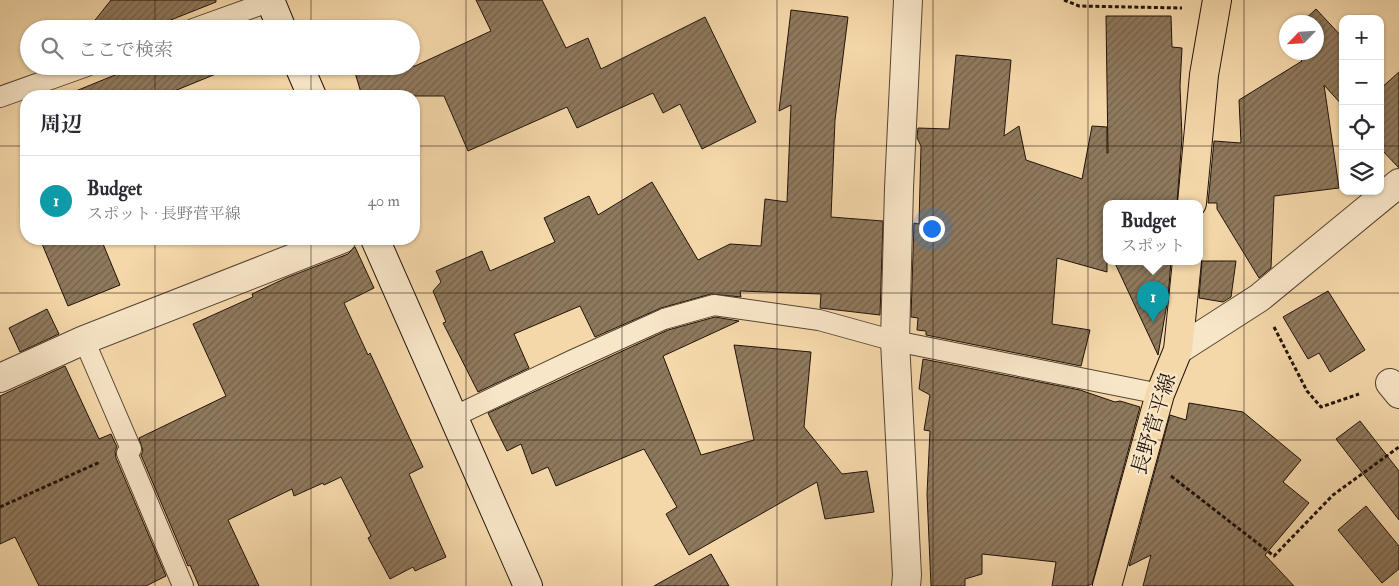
<!DOCTYPE html>
<html lang="ja">
<head>
<meta charset="utf-8">
<style>
  body { margin:0; font-family:"IM FELL Double Pica","Noto Serif JP",serif; background:#f2f2f3; color:#2b2b33 }
  .controls { position:absolute; right:15px; top:15px; display:grid; overflow:hidden; border-radius:10px; box-shadow:0 1px 4px #0004 }
  .controls button { width:45px; height:45px; display:grid; place-items:center; padding:0; border:0; border-bottom:1px solid #e1e1e2; background:#fff; color:#2b2b33; font:25px sans-serif }
  .compass { position:absolute; left:1279px; top:15px; width:45px; height:45px; border-radius:50%; background:#fff; box-shadow:0 1px 4px #0004; rotate:245deg }
  .you { position:absolute; left:931px; top:228px; width:18px; height:18px; margin:-12px; border:4px solid #fff; border-radius:50%; background:#1a73e8; box-shadow:0 0 0 8px #1a73e833 }
  .badge { display:grid; place-items:center; width:32px; height:32px; border-radius:50%; background:#ea580c; color:#fff; font-size:16px; font-weight:700 }
  .pin { position:absolute; translate:-50% -41px; filter:drop-shadow(0 1px 2px #0008) }
  .pin::after { content:''; position:absolute; top:26px; width:18px; height:15px; background:inherit; clip-path:polygon(0 0,100% 0,50% 100%) }
  .popup { position:absolute; left:1103px; top:200px; width:100px; height:65px; box-sizing:border-box; display:grid; place-content:center; border-radius:10px; background:#fff; filter:drop-shadow(0 1px 4px #0005); font-size:16px; white-space:nowrap; color:#7c7c81 }
  .popup b { font-size:19px; color:#2b2b33 }
  .popup::after { content:''; position:absolute; left:50%; top:100%; margin-left:-10px; border:10px solid transparent; border-top-color:#fff }
  .list { margin:0; padding:0; list-style:none }
  h2 { display:flex; justify-content:space-between; align-items:center; height:65px; margin:0; padding:0 20px; font-size:21px }
  h2 small { font-size:16px; font-weight:400; color:#7c7c81 }
  .list li { display:grid; grid-template-columns:32px 1fr auto; gap:15px; align-items:center; box-sizing:border-box; height:90px; padding:0 20px; border-top:1px solid #e1e1e2 }
  .list b { display:block; font-size:19px; white-space:nowrap }
  .list p { margin:0; font-size:16px; white-space:nowrap; color:#7c7c81 }
  .list em { font-size:16px; font-style:normal; color:#7c7c81 }
  .icon { flex:none; width:28px; height:28px; fill:none; stroke:currentColor; stroke-width:2; stroke-linecap:round; stroke-linejoin:round }
  .map { position:relative; flex:none; width:1399px; height:586px; overflow:hidden }
  .search { position:absolute; background:#fff; box-shadow:0 1px 4px #0004; left:20px; top:20px; width:400px; height:55px; display:flex; align-items:center; gap:12px; box-sizing:border-box; padding:0 18px; border-radius:28px; color:#7c7c81; font-size:19px }
  .panel { position:absolute; background:#fff; box-shadow:0 1px 4px #0004; left:20px; top:90px; width:400px; height:155px; border-radius:20px }
  .map>svg:first-child { display:block }
  .building { fill:url(#building-hatch); stroke:#21130a }
  .lines { fill:none; stroke-linecap:round; stroke-linejoin:round }
  .lane-casing { stroke:#564432; stroke-width:22 }
  .street-casing { stroke:#564432; stroke-width:30 }
  .secondary-casing { stroke:#21130a; stroke-width:30 }
  .primary-casing { stroke:#21130a; stroke-width:30 }
  .path { stroke:#21130a; stroke-width:3; stroke-dasharray:4 2.5; stroke-linecap:butt }
  .lane { stroke:#f8e6c8; stroke-width:20 }
  .street { stroke:#f8e6c8; stroke-width:28 }
  .secondary { stroke:#f8e6c8; stroke-width:28 }
  .primary { stroke:#f5d8aa; stroke-width:28 }
  .grid { fill:none; stroke:#21130a; stroke-width:1; stroke-opacity:0.55 }
  .labels { text-anchor:middle; dominant-baseline:central; stroke-width:4.5; stroke-linejoin:round; paint-order:stroke }
  .street-label { font-size:21px; fill:#21130a; stroke:#f8e6c8 }
</style>
</head>
<body>
<div class="map">
<svg width="1399" height="586" viewBox="0 0 1399 586">
  <defs>
    <pattern id="building-hatch" width="6" height="6" patternUnits="userSpaceOnUse" patternTransform="scale(1.25)"><rect width="6" height="6" fill="#8f795d"/><path d="M-1 1l2-2M0 6l6-6M5 7l2-2" fill="none" stroke="#74624b"/></pattern>
  </defs>
  <rect width="100%" height="100%" fill="#f5d8aa"/>
  <filter id="stains"><feTurbulence type="fractalNoise" baseFrequency=".004" numOctaves="4"/><feColorMatrix values="0 0 0 0 .2 0 0 0 0 .09 0 0 0 0 .02 0 0 0 .5 -.17"/></filter>
  <radialGradient id="worn" r=".72"><stop offset=".6" stop-color="#630" stop-opacity="0"/><stop offset="1" stop-color="#630" stop-opacity=".3"/></radialGradient>
  <!-- building -->
  <path class="building" d="M111 0H216V2L148 29H88Z
    M476 0H542L566 48 588 38 601 69 705 17 756 122 702 149 680 104 663 113 653 93 577 128 567 107 468 151 444 96H362L353 66H415L491 31Z
    M1316 9 1343 38V106L1324 85 1339 188 1274 196 1271 268 1259 278 1217 209V203H1208L1214 141 1241 143 1239 100 1302 61 1294 52H1316V22H1302Z
    M791 10 848 17 835 120 831 217 883 221 880 315 820 308 821 294 740 291 741 297 711 294 661 308 595 337 580 306 514 334 529 368 478 392 443 323 446 322 433 291 441 282 436 271 482 251 490 271 555 242 544 218 589 196 598 215 652 182 698 260 730 244 761 246 765 199 787 202 791 105 779 111Z
    M1106 16H1171L1172 47 1182 48 1180 86 1182 138 1177 203H1107V272L1057 258 1052 324 1090 330 1081 366 926 335V331L917 330 918 318 911 317 914 223 919 224 921 146 917 138 918 128 949 129 956 55 1011 60 1004 136 1019 126 1026 160 1082 179 1092 126 1107 127V153H1108Z
    M137 66H233V67L162 96H66V95Z
    M1399 72V168L1380 148V89Z
    M40 239H101L120 285 68 306Z
    M355 247 374 288 344 303 368 355 370 353 423 467 409 474 446 557 415 571 413 567 390 579 368 538 371 536 341 477 324 485 323 483 294 496 292 489 228 520 259 586H199L190 565 188 566 141 455 143 451 139 438 226 396 193 324 253 297 252 294 286 278 348 254Z
    M1114 261H1171L1168 298 1158 355Z
    M1202 261H1236L1231 297 1223 302 1199 298Z
    M1328 291 1365 350 1330 372 1319 353 1308 359 1283 317Z
    M47 309 59 334 20 352 9 328Z
    M715 317 739 321 663 356 701 455 754 440 734 345 811 352 804 427 842 474 867 471 874 512 825 519 817 482 689 555 666 514 677 507 644 449 556 486 548 467 532 474 521 444 507 451 488 413 668 330Z
    M923 359 1080 390 1115 402 1120 401 1140 407 1092 584 1087 586H1052L1056 562 982 554V574L965 579V586H931L927 494 930 431 924 430 930 395 919 389Z
    M65 366 99 439 111 434 117 447 115 451 116 458 166 576 146 586H39L15 537 0 544V396Z
    M1189 403 1243 412 1301 460 1283 482 1309 503 1265 555 1294 586H1143L1151 555 1129 566 1170 415 1186 420Z
    M1360 421 1399 471V520L1336 439Z
    M1366 506 1399 546V569L1382 583 1338 530Z
    M711 554 729 586H654Z"/>
  <g class="lines">
    <defs>
      <path id="lane" d="M193 29 271 1
        M0 97 87 66
        M84 340 131 449 127 453 183 586
        M453 417 573 360 664 319 714 305 819 320 895 341 1160 394"/>
      <path id="street" d="M1178 350 1259 298 1399 183
        M0 378 84 340 342 239
        M1390 383 1399 394
        M906 586 907 575 895 341 899 188 908 0"/>
      <path id="secondary" d="M270 0 282 29
        M299 66 312 96
        M375 239 528 586"/>
      <path id="primary" d="M1192 203 1204 75 1217 0
        M1107 586 1160 394 1178 350 1187 261"/>
    </defs>
    <!-- lane casing -->
    <use href="#lane" class="lane-casing"/>
    <!-- street casing -->
    <use href="#street" class="street-casing"/>
    <!-- secondary casing -->
    <use href="#secondary" class="secondary-casing"/>
    <!-- primary casing -->
    <use href="#primary" class="primary-casing"/>
    <!-- path -->
    <path class="path" d="M1064 0 1079 6 1182 8
      M1274 327 1307 391 1321 407 1359 394
      M1171 476 1274 556 1333 495 1399 447
      M0 507 100 462"/>
    <!-- lane -->
    <use href="#lane" class="lane"/>
    <!-- street -->
    <use href="#street" class="street"/>
    <!-- secondary -->
    <use href="#secondary" class="secondary"/>
    <!-- primary -->
    <use href="#primary" class="primary"/>
  </g>
  <!-- grid -->
  <path class="grid" d="M155 0V29M311 0V29M466 0V586M622 0V586M777 0V586M933 0V586M1088 0V586M1244 0V586M155 66V96M311 66V96M0 146H26M414 146H1343M1380 146H1399M155 239V586M311 239V586M0 293H1399M0 440H1399"/>
  <g class="labels">
    <!-- street labels -->
    <g class="street-label">
      <text transform="translate(1154 424) rotate(-73)">長野菅平線</text>
    </g>
  </g>
  <rect width="100%" height="100%" filter="url(#stains)"/>
  <rect width="100%" height="100%" fill="url(#worn)"/>
</svg>
<div class="controls">
<button>+</button>
<button>−</button>
<button><svg class="icon" aria-label="locate" viewBox="0 0 24 24"><circle cx="12" cy="12" r="6"/><path d="M12 2v4M12 18v4M2 12h4M18 12h4"/></svg></button>
<button><svg class="icon" aria-label="layers" viewBox="0 0 24 24"><path d="M12 4l9 5-9 5-9-5zM3 14l9 5 9-5"/></svg></button>
</div>
<svg class="compass" viewBox="-18 -18 36 36"><path d="M0-13l5 13h-10z" fill="#e53935"/><path d="M0 13l5-13h-10z" fill="#7c7c81"/></svg>
<div class="you"></div>
<div class="pin badge" style="left:1153px;top:322px;background:#0f9aa8">1</div>
<div class="popup"><b>Budget</b>スポット</div>
<div class="search"><svg class="icon" aria-label="search" viewBox="0 0 24 24"><circle cx="10" cy="10" r="6"/><path d="M15 15l6 6"/></svg>ここで検索</div>
<section class="panel">
<h2>周辺<small></small></h2>
<ul class="list">
<li><span class="badge" style="background:#0f9aa8">1</span><div><b>Budget</b><p>スポット · 長野菅平線</p></div><em>40 m</em></li>
</ul>
</section>
</div>
</body>
</html>
